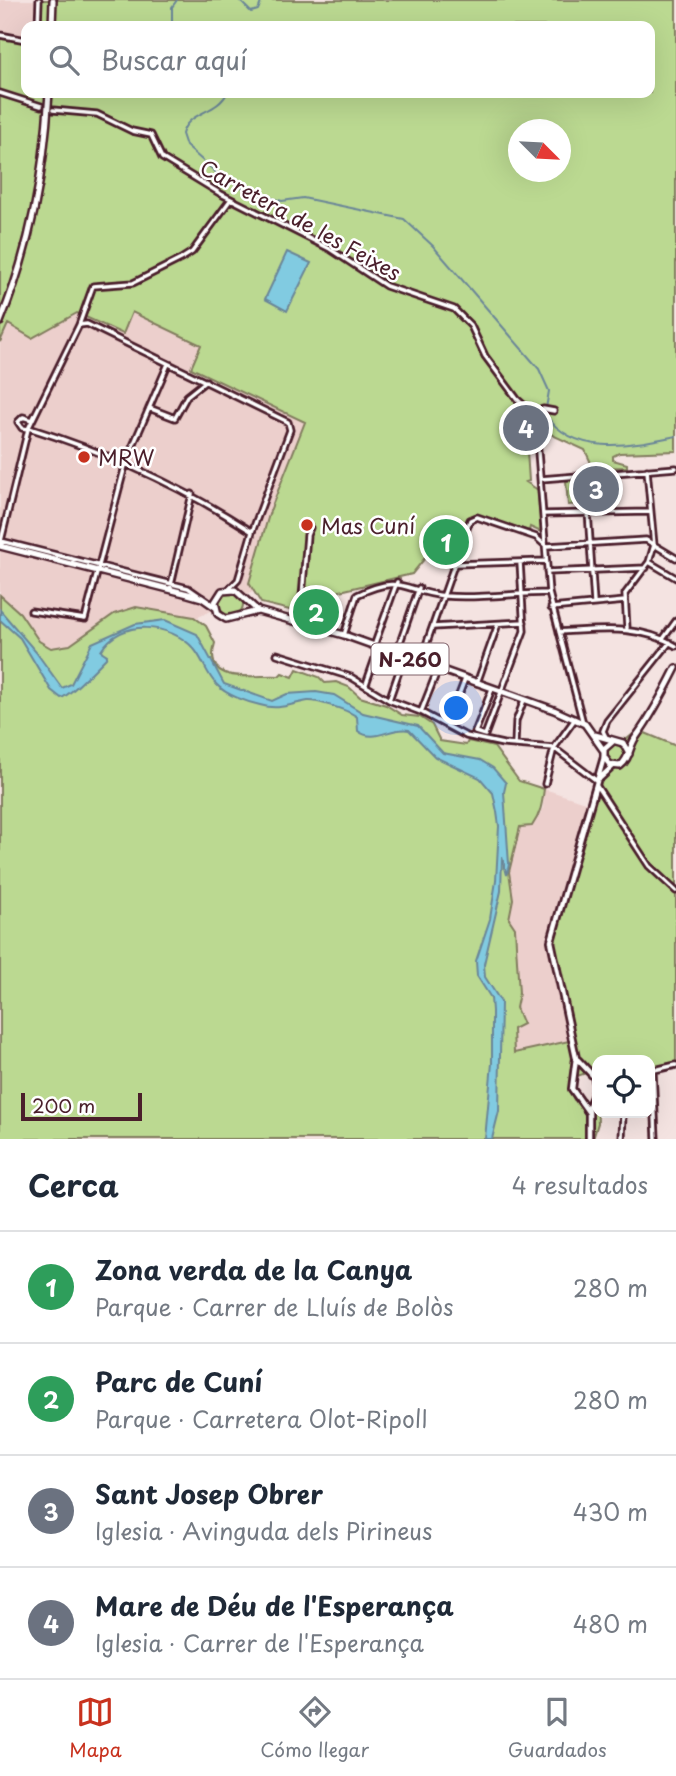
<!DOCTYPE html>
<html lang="es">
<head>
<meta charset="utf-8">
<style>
  body { margin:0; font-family:"Playpen Sans",sans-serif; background:#f6f6f7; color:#1f2937 }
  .controls { position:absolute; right:21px; bottom:21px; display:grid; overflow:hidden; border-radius:14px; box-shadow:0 7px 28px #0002 }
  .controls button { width:63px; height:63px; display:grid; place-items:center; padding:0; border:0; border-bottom:2px solid #e0e1e3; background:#fff; color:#1f2937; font:35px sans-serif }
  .compass { position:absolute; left:508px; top:119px; width:63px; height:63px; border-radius:50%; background:#fff; box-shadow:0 7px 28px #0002; rotate:114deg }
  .scale { position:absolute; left:21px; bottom:18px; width:121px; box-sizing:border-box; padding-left:7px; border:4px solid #4a1f2b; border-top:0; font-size:19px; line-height:24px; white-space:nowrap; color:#4a1f2b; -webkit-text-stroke:5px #fff; paint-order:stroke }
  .you { position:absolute; left:457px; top:709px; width:24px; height:24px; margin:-18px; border:5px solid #fff; border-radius:50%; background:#1a73e8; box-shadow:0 0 0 10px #1a73e833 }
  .badge { display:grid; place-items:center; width:46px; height:46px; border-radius:50%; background:#c8321e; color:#fff; font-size:23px; font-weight:700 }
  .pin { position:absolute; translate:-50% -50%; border:4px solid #fff; box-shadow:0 2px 7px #0006 }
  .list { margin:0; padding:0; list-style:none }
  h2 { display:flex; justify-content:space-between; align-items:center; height:91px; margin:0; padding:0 28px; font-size:30px }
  h2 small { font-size:23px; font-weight:400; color:#747a83 }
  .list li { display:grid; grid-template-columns:46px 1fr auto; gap:21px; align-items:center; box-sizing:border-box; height:112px; padding:0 28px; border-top:2px solid #e0e1e3 }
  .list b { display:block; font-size:26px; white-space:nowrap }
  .list p { margin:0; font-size:23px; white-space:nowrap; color:#747a83 }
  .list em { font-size:23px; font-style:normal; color:#747a83 }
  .icon { flex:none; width:38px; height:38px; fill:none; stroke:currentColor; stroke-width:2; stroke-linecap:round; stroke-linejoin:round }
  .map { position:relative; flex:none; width:676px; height:1139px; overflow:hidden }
  .search { position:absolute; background:#fff; box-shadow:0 7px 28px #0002; left:21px; right:21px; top:21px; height:77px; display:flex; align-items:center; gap:18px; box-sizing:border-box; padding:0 24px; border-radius:14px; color:#747a83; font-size:26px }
  .sheet { height:539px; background:#fff }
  nav { display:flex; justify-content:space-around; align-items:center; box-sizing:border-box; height:98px; border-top:2px solid #e0e1e3; background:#fff; font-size:19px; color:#747a83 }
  nav a { display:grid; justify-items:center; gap:4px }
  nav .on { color:#c8321e }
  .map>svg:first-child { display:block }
  .built { fill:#eccfcc }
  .green { fill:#bbd991; stroke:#827c5e; stroke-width:2; fill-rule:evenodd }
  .water { fill:#81cbe1; stroke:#6b8698; stroke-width:2 }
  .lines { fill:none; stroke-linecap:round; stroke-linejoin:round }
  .stream { stroke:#6b8698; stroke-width:2 }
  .street-casing { stroke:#4a1f2b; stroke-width:9 }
  .secondary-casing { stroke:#4a1f2b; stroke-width:10 }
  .primary-casing { stroke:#4a1f2b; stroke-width:10 }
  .street { stroke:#fff; stroke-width:3.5 }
  .secondary { stroke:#fff; stroke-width:4.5 }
  .primary { stroke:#fff; stroke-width:5 }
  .poi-dot { fill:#c8321e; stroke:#fff; stroke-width:2.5 }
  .labels { text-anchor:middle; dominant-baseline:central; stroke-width:5; stroke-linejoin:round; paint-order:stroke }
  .shield { fill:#fff; stroke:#80626b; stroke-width:2 }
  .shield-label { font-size:19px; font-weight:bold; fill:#4a1f2b }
  .street-label { font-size:21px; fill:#4a1f2b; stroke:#fff }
  .poi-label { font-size:21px; fill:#4a1f2b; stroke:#fff; text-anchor:start }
</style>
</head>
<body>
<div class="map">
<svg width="676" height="1139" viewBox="0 0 676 1139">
  <rect width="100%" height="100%" fill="#f4e3e1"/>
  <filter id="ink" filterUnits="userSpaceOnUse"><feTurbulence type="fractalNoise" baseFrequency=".0143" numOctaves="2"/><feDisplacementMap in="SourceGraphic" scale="14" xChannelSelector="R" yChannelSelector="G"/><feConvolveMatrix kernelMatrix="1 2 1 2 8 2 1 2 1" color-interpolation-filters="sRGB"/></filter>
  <g filter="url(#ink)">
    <!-- built -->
    <path class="built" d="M0 0H41L40 26H26V41L0 37Z
      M131 311 306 394 311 410 283 476 253 587 255 591 196 618 146 608 126 609 70 645 49 647 37 639 18 611 0 595V342L8 324 32 338 77 312 123 334Z
      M544 789 588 803 549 942 569 1041 514 1053 513 1028 522 1019 516 1008 518 980 515 928 509 919 513 899 509 872 520 827 537 820 543 808Z"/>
    <!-- green -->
    <path class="green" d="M41 0H676V451L619 453 613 456V460L627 464V467L600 468 591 463 585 450 550 434 537 423 532 425 534 439 526 436 529 481 526 482 538 490 541 532 530 527 529 531 478 515 467 519 451 561 429 553 412 574 315 597 301 606 298 612 261 603 249 583 270 511 305 422 191 368 201 345 132 312 123 334 77 313 32 338 8 324 0 342V37L26 41V93H650V26H40ZM518 130H560V172H518Z
      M581 480 582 504 568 505 566 481Z
      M219 604a12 12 0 1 1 24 0a12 12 0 1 1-24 0Z
      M0 595 20 613 39 641 51 648 70 645 114 614 136 607 194 617 206 626 215 643C202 687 255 674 279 676L282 673 293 677 297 669 319 677 325 683 336 682 349 687 360 697 386 705 402 715 420 717 432 725 440 741 466 745 468 741 494 747 519 781 544 789C542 804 541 813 532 826L520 827 509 872 513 899 509 919 515 928 519 993 516 1008 523 1024 513 1029 514 1053 569 1041 549 942 598 771 603 744 612 738 627 739 638 730 676 746V1062L650 1068V1060H597V1079L586 1073 574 1077 569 1088 574 1100 587 1103 597 1094 598 1123 593 1139H0Z
      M337 596 326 624 301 617 304 608 309 607 314 600Z"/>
    <!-- water -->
    <path class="water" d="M287 252 311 263 287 311 265 299Z
      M0 610 36 652 62 688 71 684 92 643 135 624 165 620 197 634 224 684 272 701 287 694 316 692 334 695 363 713 418 726 443 753 480 760 493 768 506 783 504 792 509 864 507 875 502 857 501 891 484 964 485 977 501 1002 499 1111 492 1139H485L492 1063V1011L491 998 477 976 476 961 490 919 496 881 499 826 497 812 493 793 480 778 435 757 409 730C391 726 375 744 358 731L357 717C351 711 316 700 308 701 290 704 279 711 260 705 247 702 226 695 217 685 206 674 203 659 194 649 171 623 120 618 101 651L107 655 106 658C98 666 69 697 61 698L51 690 20 638 0 620Z"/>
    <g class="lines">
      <!-- stream -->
      <path class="stream" d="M239 0 251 12 258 10 262 0
        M172 26V7L177 0
        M227 93C217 114 188 111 182 134L186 146 219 175 255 194 282 201 303 198 404 219 433 246 539 369 549 391 545 414C575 458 631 445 676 436"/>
      <defs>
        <path id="street" d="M38 26 39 0
          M0 35 26 40
          M0 93 41 106
          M53 110 97 114 132 131 151 135 162 158 221 194 330 249 386 286 454 309 471 326 485 356 517 399 534 414 543 409 554 411
          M79 325 87 324 288 422 290 430 252 532 238 580 229 589
          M522 406 536 426 549 593 583 723
          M149 408 175 418 187 396 206 381
          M29 428C109 453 181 486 251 531
          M28 429 22 428 18 422 23 417 32 420
          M541 479 676 468
          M588 511 594 603
          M543 514 650 512
          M1 541 188 588 201 597
          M0 545 28 429 79 325 93 286 133 283 181 259 192 252 231 199
          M547 546 646 540 676 558
          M429 556 454 564 546 561
          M649 562 676 578
          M547 572 646 568
          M170 589 192 494
          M551 608 625 601
          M31 611 85 619 126 462 168 364
          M300 622 307 535 310 528
          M433 627 524 622
          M627 628 625 594 649 562 654 545 647 470
          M559 632C600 630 639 624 676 646
          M344 635 357 595C403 573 404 592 445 596 479 599 515 593 549 593
          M663 639 676 621
          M374 646 397 582
          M277 654 351 677 389 700 421 712 466 736 503 744 554 748 597 781
          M396 654 419 588
          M420 662 470 520 477 517 536 537 546 546
          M477 683 498 624
          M366 684 379 647
          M492 689 475 732 485 735 524 631 520 562
          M389 700 404 657
          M421 712 438 669
          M448 724 465 679
          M607 739 603 731 607 721 670 642
          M515 745 516 721 524 700
          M545 784 554 748 575 719
          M596 785 649 866 676 891
          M653 1070 656 1139
          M650 1071 676 1065
          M622 1139 623 1113"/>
        <path id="secondary" d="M600 778 613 766
          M578 1060 594 1077 597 1086
          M589 1113 572 1089 576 1058 551 941 604 757
          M589 1139V1106L597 1087"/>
        <path id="primary" d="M52 26 53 0
          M0 322C31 247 44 173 49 93
          M0 546 188 594 202 598 215 607
          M258 611 226 619 218 614 215 602 222 591 235 590 258 611 344 635 554 710 585 724 604 751
          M595 735 623 743 629 754
          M612 742 604 749V757L610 765 620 766C630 759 629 746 636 737 652 715 664 692 676 668"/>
      </defs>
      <!-- street casing -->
      <use href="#street" class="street-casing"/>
      <!-- secondary casing -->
      <use href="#secondary" class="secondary-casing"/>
      <!-- primary casing -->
      <use href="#primary" class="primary-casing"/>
      <!-- street -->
      <use href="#street" class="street"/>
      <!-- secondary -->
      <use href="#secondary" class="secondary"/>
      <!-- primary -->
      <use href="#primary" class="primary"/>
    </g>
  </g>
  <!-- markers -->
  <g class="poi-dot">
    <circle cx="84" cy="457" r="7"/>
    <circle cx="307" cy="525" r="7"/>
  </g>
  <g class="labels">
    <!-- shield labels -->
    <rect class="shield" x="371.5" y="643.5" width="77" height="31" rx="5"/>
    <g class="shield-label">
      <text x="410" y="659">N-260</text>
    </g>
    <!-- street labels -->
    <g class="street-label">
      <text transform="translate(301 219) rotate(29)">Carretera de les Feixes</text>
    </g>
    <!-- poi labels -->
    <g class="poi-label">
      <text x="98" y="457">MRW</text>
      <text x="321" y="525">Mas Cuní</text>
    </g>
  </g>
</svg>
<div class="controls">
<button><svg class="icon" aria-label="locate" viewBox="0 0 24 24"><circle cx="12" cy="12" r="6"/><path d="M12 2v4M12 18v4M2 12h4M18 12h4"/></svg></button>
</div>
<svg class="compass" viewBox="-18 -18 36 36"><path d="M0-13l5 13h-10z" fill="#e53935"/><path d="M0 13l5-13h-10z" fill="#747a83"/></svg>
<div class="scale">200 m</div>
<div class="you"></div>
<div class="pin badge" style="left:446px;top:542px;background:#2e9e5b">1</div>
<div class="pin badge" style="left:316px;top:612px;background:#2e9e5b">2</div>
<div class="pin badge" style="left:596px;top:489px;background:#6b7280">3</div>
<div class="pin badge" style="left:526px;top:428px;background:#6b7280">4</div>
<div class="search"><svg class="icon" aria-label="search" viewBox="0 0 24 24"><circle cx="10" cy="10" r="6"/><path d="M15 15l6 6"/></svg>Buscar aquí</div>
</div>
<section class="sheet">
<h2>Cerca<small>4 resultados</small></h2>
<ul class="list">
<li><span class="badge" style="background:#2e9e5b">1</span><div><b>Zona verda de la Canya</b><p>Parque · Carrer de Lluís de Bolòs</p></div><em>280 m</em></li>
<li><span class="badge" style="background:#2e9e5b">2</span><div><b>Parc de Cuní</b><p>Parque · Carretera Olot-Ripoll</p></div><em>280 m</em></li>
<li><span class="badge" style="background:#6b7280">3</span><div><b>Sant Josep Obrer</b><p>Iglesia · Avinguda dels Pirineus</p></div><em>430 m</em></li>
<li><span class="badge" style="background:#6b7280">4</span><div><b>Mare de Déu de l'Esperança</b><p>Iglesia · Carrer de l'Esperança</p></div><em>480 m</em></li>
</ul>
</section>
<nav>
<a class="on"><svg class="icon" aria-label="map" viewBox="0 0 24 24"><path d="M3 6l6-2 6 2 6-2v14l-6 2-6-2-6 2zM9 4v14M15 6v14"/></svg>Mapa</a>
<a><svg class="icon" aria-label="directions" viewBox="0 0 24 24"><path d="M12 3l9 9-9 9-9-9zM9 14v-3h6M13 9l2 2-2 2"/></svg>Cómo llegar</a>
<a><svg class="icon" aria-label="saved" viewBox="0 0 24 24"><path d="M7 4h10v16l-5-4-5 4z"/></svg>Guardados</a>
</nav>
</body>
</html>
